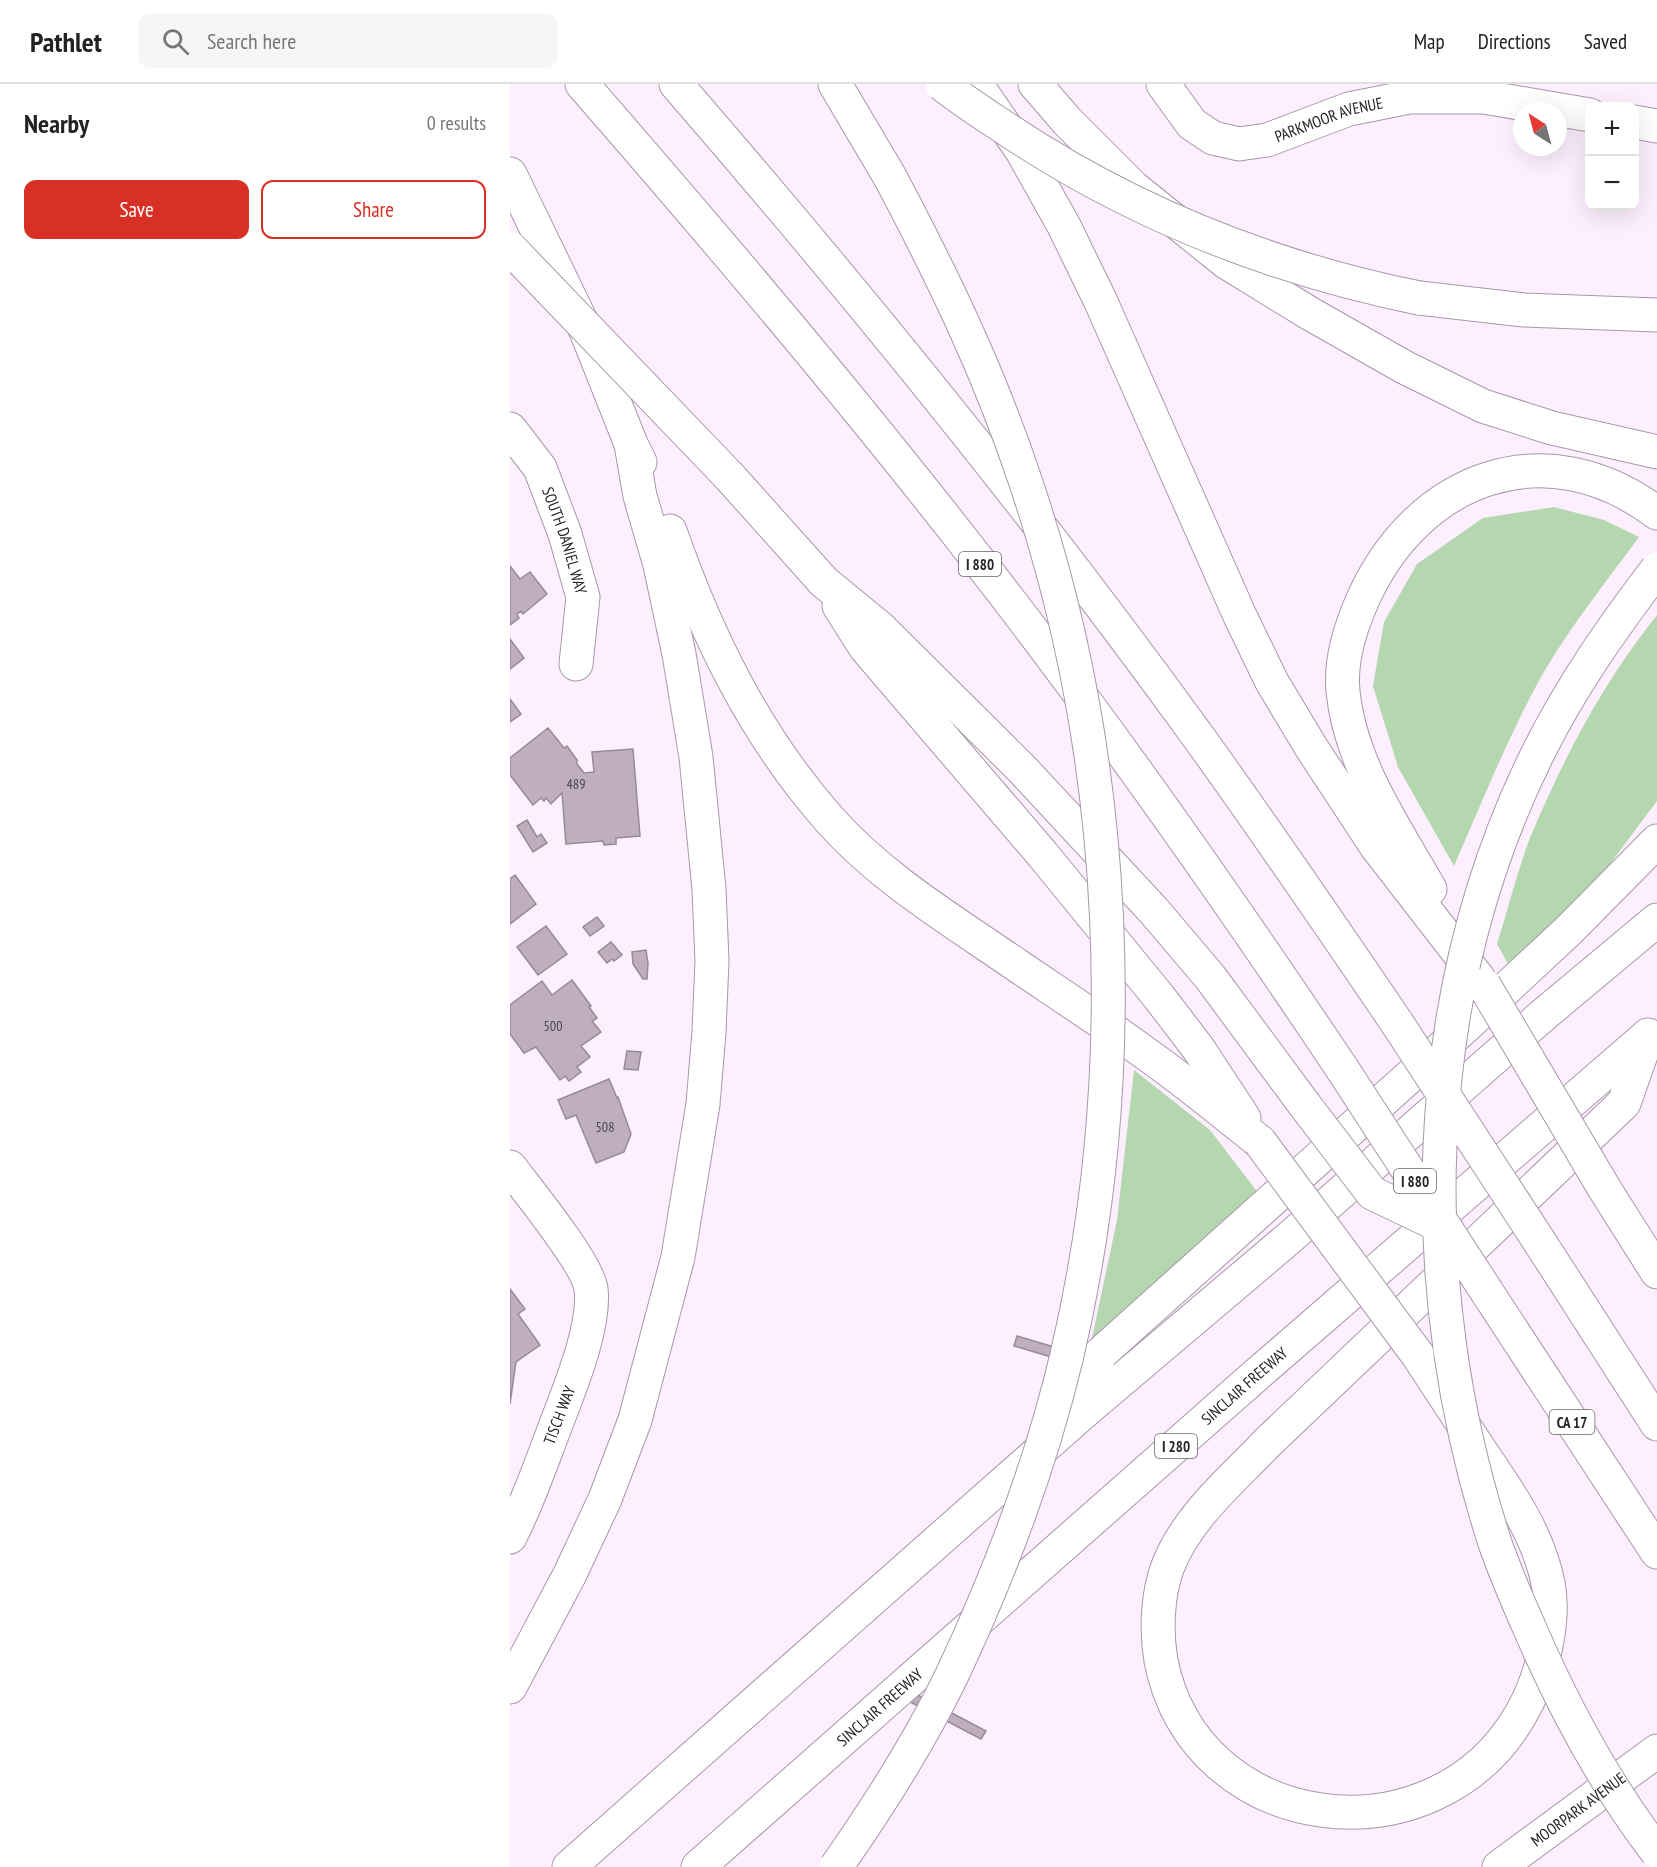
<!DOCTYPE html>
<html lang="en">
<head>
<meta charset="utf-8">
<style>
  body { margin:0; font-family:"PT Sans Narrow",sans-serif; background:#f6f6f6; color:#222 }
  .controls { position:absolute; right:18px; top:18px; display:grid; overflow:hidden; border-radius:12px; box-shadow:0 6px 24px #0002 }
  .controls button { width:54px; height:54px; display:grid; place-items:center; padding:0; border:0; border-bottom:2px solid #e0e0e0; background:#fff; color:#222; font:30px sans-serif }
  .compass { position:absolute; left:1003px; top:18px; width:54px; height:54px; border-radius:50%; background:#fff; box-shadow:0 6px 24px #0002; rotate:324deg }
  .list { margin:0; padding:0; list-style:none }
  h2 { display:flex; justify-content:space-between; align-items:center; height:78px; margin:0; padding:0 24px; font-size:26px }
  h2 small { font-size:20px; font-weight:400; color:#767676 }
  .actions { display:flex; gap:12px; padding:18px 24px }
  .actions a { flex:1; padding:14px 0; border:2px solid #d93025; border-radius:12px; text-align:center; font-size:21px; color:#d93025 }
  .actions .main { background:#d93025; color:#fff }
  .icon { flex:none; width:33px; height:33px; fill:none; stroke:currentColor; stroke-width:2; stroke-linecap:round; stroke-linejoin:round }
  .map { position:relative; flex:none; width:1147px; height:1783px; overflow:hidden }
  header { display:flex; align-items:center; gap:36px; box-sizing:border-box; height:84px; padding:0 30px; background:#fff; border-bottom:2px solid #e0e0e0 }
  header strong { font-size:28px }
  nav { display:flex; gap:33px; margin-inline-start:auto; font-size:21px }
  .search { width:420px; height:54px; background:#f6f6f6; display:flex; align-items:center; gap:15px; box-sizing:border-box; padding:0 21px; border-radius:12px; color:#767676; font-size:22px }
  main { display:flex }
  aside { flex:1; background:#fff }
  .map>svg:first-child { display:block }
  .green { fill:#b4d7af }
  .building { fill:#beaec0; stroke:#98899a; stroke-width:1.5 }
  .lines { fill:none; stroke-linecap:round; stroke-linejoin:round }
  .minor-casing { stroke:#a798a9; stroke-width:35 }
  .secondary-casing { stroke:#a798a9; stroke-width:35 }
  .motorway-casing { stroke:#a798a9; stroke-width:35 }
  .minor { stroke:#fff; stroke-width:33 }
  .secondary { stroke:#fff; stroke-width:33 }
  .motorway { stroke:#fff; stroke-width:33 }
  .motorway-bridge-casing { stroke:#a798a9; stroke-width:35; stroke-linecap:butt }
  .motorway-bridge { stroke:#fff; stroke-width:33 }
  .labels { text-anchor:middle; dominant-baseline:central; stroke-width:5; stroke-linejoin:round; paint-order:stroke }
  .number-label { font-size:14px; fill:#4e454f }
  .shield { fill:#fff; stroke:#686469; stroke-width:1.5 }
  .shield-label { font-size:15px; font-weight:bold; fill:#282229 }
  .street-label { font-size:16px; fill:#282229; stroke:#fff }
</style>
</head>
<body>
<header>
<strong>Pathlet</strong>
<div class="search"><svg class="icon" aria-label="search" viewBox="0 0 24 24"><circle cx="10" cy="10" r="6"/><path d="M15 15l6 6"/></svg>Search here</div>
<nav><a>Map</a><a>Directions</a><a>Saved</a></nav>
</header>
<main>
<aside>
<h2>Nearby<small>0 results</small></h2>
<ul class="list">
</ul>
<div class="actions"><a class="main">Save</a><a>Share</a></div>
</aside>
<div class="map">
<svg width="1147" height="1783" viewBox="0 0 1147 1783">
  <rect width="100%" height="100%" fill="#fdeffe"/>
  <!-- green -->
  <path class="green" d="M1044 423 1094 436 1129 453C1096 498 1060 543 1032 591 998 653 972 718 944 782L888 683 863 602 874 538 907 480 973 434Z
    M1147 531V717L1085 800 1002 887 987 860C998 825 1007 788 1020 754 1053 675 1093 598 1147 531Z
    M624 986 700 1046 749 1110 581 1259 607 1136Z"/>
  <!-- building -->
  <path class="building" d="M0 482 10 495 20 488 37 510 13 530 11 527 7 530 9 534 0 541Z
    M0 555 14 574 0 585Z
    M0 615 11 630 0 638Z
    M38 644 54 664 57 662 67 676V680L74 689 84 688 82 668 123 665 130 752 106 754V760L94 761 93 757 56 760 52 709 41 720 36 714 34 717 31 714 23 721 0 691V674Z
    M17 736 27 753 31 750 37 759 23 768 7 742Z
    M5 791 26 820 0 840V795Z
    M87 833 94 842 80 852 73 843Z
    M36 842 57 870 28 891 7 863Z
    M101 858 112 871 104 877 102 875 97 879 88 868Z
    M136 866 138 879 137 895H133L123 880 122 868Z
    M62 896 81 922 79 923 87 934 82 937 91 948 71 962 80 973 67 983 71 988 59 997 55 992 50 996 26 963 14 969 0 950V921L32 897 42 911Z
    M117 967 131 968 128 986 114 985Z
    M99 995 107 1014 108 1013 121 1050 114 1068 86 1079 66 1031 56 1035 48 1016Z
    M0 1205 15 1225 8 1230 30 1261 6 1278 0 1320Z
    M507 1252 551 1265 548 1275 504 1262Z
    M404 1609 476 1647 471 1655 400 1618Z"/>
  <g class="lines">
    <defs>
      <g id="minor">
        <path id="s1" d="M653 0 682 40 703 54 729 60 757 56 839 25 899 13H974L1080 31"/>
        <path d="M1124 38 1147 42"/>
        <path id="s2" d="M0 345 30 384 55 450 73 513 66 580"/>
        <path d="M0 1083C18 1107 78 1180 81 1205 86 1245 56 1313 42 1351 29 1385 17 1420 0 1453"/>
      </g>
      <g id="secondary">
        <path id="s3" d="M989 1783 1147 1667"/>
      </g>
      <g id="motorway">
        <path d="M72 0C225 176 377 355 518 541 628 686 732 835 833 986"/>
        <path d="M166 0C348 210 524 426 687 651 755 745 821 842 887 939"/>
        <path d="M325 0 380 93"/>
        <path d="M466 0 512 67 554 142 591 218 730 532 762 598 801 663 866 762 969 895"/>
        <path d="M525 0 557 37 624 104 716 178 799 229 894 283 973 322 1042 344 1147 368"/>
        <path d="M0 90 76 247 121 360 130 378"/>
        <path d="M909 214 1014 226 1147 231"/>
        <path d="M219 392 314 498 369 543 513 686 644 827 700 893 794 1020"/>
        <path d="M160 447C197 553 245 651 319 735 372 795 443 837 508 882 551 911 594 939 635 969 675 997 712 1028 750 1058"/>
        <path d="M329 522 355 563 533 771 649 913 688 964 734 1034"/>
        <path d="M920 805C885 743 840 680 833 607 830 577 841 542 853 515 908 393 1035 345 1147 429"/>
        <path d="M1094 1104 1147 1188"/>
        <path d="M1031 1160 1147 1340"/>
        <path d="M977 1208 1147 1468"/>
        <path d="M907 1270C929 1303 950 1336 972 1369 1000 1410 1028 1450 1038 1499 1046 1539 1031 1596 1011 1630 924 1782 686 1752 651 1577 646 1547 647 1511 658 1482 677 1433 722 1396 757 1359L1114 1019 1138 951"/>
        <path d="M575 1327 589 1271 956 942 1059 846 1147 757"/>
        <path d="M0 1603 60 1490 95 1415 125 1336 168 1173 193 1020 199 948 202 877 199 805 186 673 169 570 150 481 130 412 121 360"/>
        <path d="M59 1783 575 1327 778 1155 1032 932 1147 836"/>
        <path id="s4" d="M188 1783 745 1292 1137 952"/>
      </g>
    </defs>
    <!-- minor casing -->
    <use href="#minor" class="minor-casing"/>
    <!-- secondary casing -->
    <use href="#secondary" class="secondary-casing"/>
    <!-- motorway casing -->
    <use href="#motorway" class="motorway-casing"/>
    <!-- minor -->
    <use href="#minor" class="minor"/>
    <!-- secondary -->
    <use href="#secondary" class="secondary"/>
    <!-- motorway -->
    <use href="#motorway" class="motorway"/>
    <defs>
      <path id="motorway-bridge" d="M432 0C452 16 474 30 495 44 622 129 761 184 909 214
        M0 164 219 392
        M1147 485C1102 544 1060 604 1027 671 907 914 902 1207 986 1462 996 1490 1008 1518 1020 1545 1054 1624 1095 1700 1147 1768
        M974 901 1094 1104
        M887 939 1031 1160
        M833 986 977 1208
        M794 1020 862 1109 935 1144
        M750 1058 907 1270
        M326 1783C368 1723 410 1657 442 1591 490 1489 531 1381 557 1271 624 985 609 674 515 396 479 288 433 193 380 93"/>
    </defs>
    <!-- motorway-bridge casing -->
    <use href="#motorway-bridge" class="motorway-bridge-casing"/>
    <!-- motorway-bridge -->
    <use href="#motorway-bridge" class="motorway-bridge"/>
  </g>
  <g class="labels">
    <!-- number labels -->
    <g class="number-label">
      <text x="66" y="700">489</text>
      <text x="43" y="942">500</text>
      <text x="95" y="1043">508</text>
    </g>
    <!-- shield labels -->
    <g class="shield">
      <rect x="449" y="468" width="42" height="24" rx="4.5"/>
      <rect x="884" y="1085" width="42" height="24" rx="4.5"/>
      <rect x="1039.5" y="1326" width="45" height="24" rx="4.5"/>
      <rect x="645" y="1350" width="42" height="24" rx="4.5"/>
    </g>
    <g class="shield-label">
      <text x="470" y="480">I 880</text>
      <text x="905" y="1097">I 880</text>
      <text x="1062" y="1338">CA 17</text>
      <text x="666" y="1362">I 280</text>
    </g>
    <!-- street labels -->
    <g class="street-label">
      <text stroke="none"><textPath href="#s1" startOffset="195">PARKMOOR AVENUE</textPath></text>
      <text stroke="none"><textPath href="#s2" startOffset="126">SOUTH DANIEL WAY</textPath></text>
      <text stroke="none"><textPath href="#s4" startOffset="728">SINCLAIR FREEWAY</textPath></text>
      <text transform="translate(49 1331) rotate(-69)">TISCH WAY</text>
      <text stroke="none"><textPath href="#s4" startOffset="242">SINCLAIR FREEWAY</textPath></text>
      <text stroke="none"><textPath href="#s3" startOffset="98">MOORPARK AVENUE</textPath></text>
    </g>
  </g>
</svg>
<div class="controls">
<button>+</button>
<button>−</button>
</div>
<svg class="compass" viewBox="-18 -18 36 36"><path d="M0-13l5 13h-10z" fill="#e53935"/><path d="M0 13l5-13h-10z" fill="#767676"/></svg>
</div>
</main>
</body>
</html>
